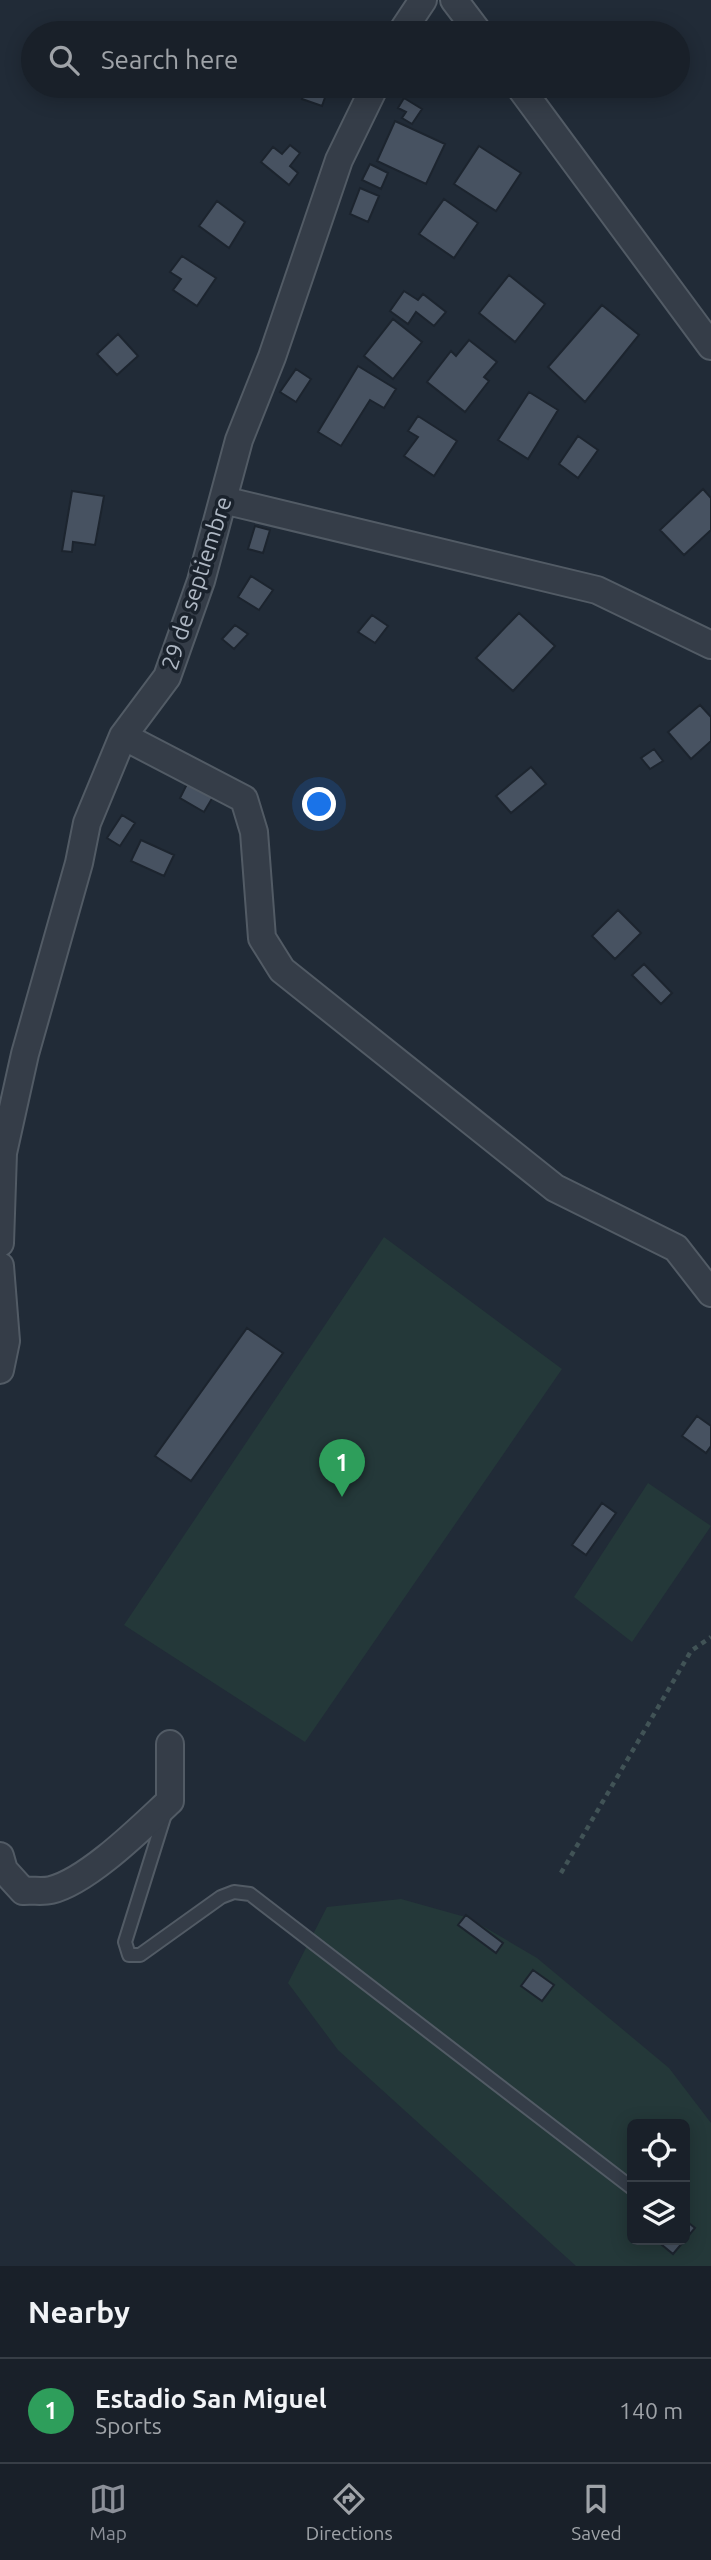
<!DOCTYPE html>
<html lang="en">
<head>
<meta charset="utf-8">
<style>
  body { margin:0; font-family:Ubuntu,sans-serif; background:#222831; color:#f1f3f6 }
  .controls { position:absolute; right:21px; bottom:21px; display:grid; overflow:hidden; border-radius:10px; box-shadow:0 4px 18px #0003 }
  .controls button { width:63px; height:63px; display:grid; place-items:center; padding:0; border:0; border-bottom:2px solid #373e46; background:#192029; color:#f1f3f6; font:35px sans-serif }
  .you { position:absolute; left:320px; top:805px; width:24px; height:24px; margin:-18px; border:5px solid #fff; border-radius:50%; background:#1a73e8; box-shadow:0 0 0 10px #1a73e833 }
  .badge { display:grid; place-items:center; width:46px; height:46px; border-radius:50%; background:#8c9099; color:#fff; font-size:23px; font-weight:700 }
  .pin { position:absolute; translate:-50% -58px; filter:drop-shadow(0 2px 4px #0008) }
  .pin::after { content:''; position:absolute; top:37px; width:24px; height:21px; background:inherit; clip-path:polygon(0 0,100% 0,50% 100%) }
  .list { margin:0; padding:0; list-style:none }
  h2 { display:flex; justify-content:space-between; align-items:center; height:91px; margin:0; padding:0 28px; font-size:30px }
  h2 small { font-size:23px; font-weight:400; color:#9fa3a8 }
  .list li { display:grid; grid-template-columns:46px 1fr auto; gap:21px; align-items:center; box-sizing:border-box; height:105px; padding:0 28px; border-top:2px solid #373e46 }
  .list b { display:block; font-size:26px; white-space:nowrap }
  .list p { margin:0; font-size:23px; white-space:nowrap; color:#9fa3a8 }
  .list em { font-size:23px; font-style:normal; color:#9fa3a8 }
  .icon { flex:none; width:38px; height:38px; fill:none; stroke:currentColor; stroke-width:2; stroke-linecap:round; stroke-linejoin:round }
  .map { position:relative; flex:none; width:711px; height:2266px; overflow:hidden }
  .search { position:absolute; background:#192029; box-shadow:0 4px 18px #0003; left:21px; right:21px; top:21px; height:77px; display:flex; align-items:center; gap:18px; box-sizing:border-box; padding:0 24px; border-radius:38px; color:#9fa3a8; font-size:26px }
  .sheet { height:196px; background:#192029 }
  nav { display:flex; justify-content:space-around; align-items:center; box-sizing:border-box; height:98px; border-top:2px solid #373e46; background:#192029; font-size:19px; color:#9fa3a8 }
  nav a { display:grid; justify-items:center; gap:4px }
  nav .on { color:#8c9099 }
  .map>svg:first-child { display:block }
  .green { fill:#243839; fill-rule:evenodd }
  .building { fill:#475261; stroke:#1c242e; stroke-width:2 }
  .lines { fill:none; stroke-linecap:round; stroke-linejoin:round }
  .service-casing { stroke:#525b65; stroke-width:16 }
  .minor-casing { stroke:#525b65; stroke-width:30 }
  .path { stroke:#415356; stroke-width:4.5; stroke-dasharray:5 5; stroke-linecap:butt }
  .service { stroke:#353d48; stroke-width:12 }
  .minor { stroke:#353d48; stroke-width:26 }
  .labels { text-anchor:middle; dominant-baseline:central; stroke-width:7; stroke-linejoin:round; paint-order:stroke }
  .street-label { font-size:23px; fill:#afb8c4; stroke:#1a222c }
</style>
</head>
<body>
<div class="map">
<svg width="711" height="2266" viewBox="0 0 711 2266">
  <rect width="100%" height="100%" fill="#212b37"/>
  <!-- green -->
  <path class="green" d="M384 1237 562 1369 305 1742 124 1625Z
    M648 1483 711 1526 632 1642 574 1597Z
    M401 1899 469 1918 537 1958 669 2068 711 2123V2266H576L338 2050 288 1983 327 1907ZM632 2124H685V2240H632Z"/>
  <!-- building -->
  <path class="building" d="M306 86H329L322 106 302 99Z
    M404 98 422 109 412 124 402 118 406 112 398 108Z
    M395 121 445 144 426 184 377 161Z
    M290 145 300 153 290 166 298 173 289 185 261 162 273 147 282 154Z
    M479 146 521 173 496 211 454 184Z
    M370 164 388 173 381 189 362 180Z
    M360 188 379 196 368 222 350 214Z
    M444 199 478 223 454 258 419 234Z
    M217 201 245 222 229 248 199 226Z
    M182 256 216 278 197 306 173 290 181 279 170 272Z
    M509 275 545 304 515 342 479 313Z
    M404 291 418 300 423 294 446 312 434 326 416 312 408 324 390 311Z
    M602 305 639 335 585 402 548 367Z
    M393 319 422 342 393 379 364 356Z
    M118 334 138 356 117 375 97 354Z
    M469 340 497 362 484 377 489 381 465 412 427 382 451 351 456 356Z
    M358 366 396 389 384 408 370 400 341 446 318 432Z
    M296 369 311 379 296 402 280 392Z
    M529 392 558 410 528 459 498 440Z
    M418 416 457 441 434 476 404 456 418 437 408 431Z
    M578 436 598 450 578 478 559 464Z
    M703 489 711 498V530L684 555 660 530Z
    M72 491 104 496 95 545 73 542 72 552 62 551Z
    M255 526 270 530 263 553 248 549Z
    M251 576 273 590 259 610 238 597Z
    M519 613 555 646 513 691 476 658Z
    M372 615 388 626 375 643 358 632Z
    M235 625 248 634 234 649 222 639Z
    M700 705 711 717V741L691 759 668 732Z
    M654 749 663 761 650 769 641 758Z
    M531 767 546 784 511 813 496 796Z
    M191 776 217 790 204 812 180 798Z
    M122 815 135 823 120 846 107 838Z
    M141 840 174 855 164 876 131 861Z
    M618 910 641 933 615 959 592 936Z
    M644 964 672 993 661 1004 632 975Z
    M247 1328 283 1353 191 1481 155 1456Z
    M697 1416 711 1426V1446L706 1453 682 1436Z
    M602 1503 616 1513 586 1555 572 1545Z
    M466 1915 503 1943 496 1953 458 1925Z
    M533 1970 554 1985 542 2001 521 1986Z
    M685 2220 695 2228 673 2254 656 2240H685Z"/>
  <g class="lines">
    <defs>
      <path id="service" d="M166 1811 125 1942 129 1955H140L221 1897 234 1892 250 1894 632 2188"/>
      <path id="minor" d="M454 0 479 33
        M401 33 423 0
        M519 86 711 346
        M223 500 597 590 711 645
        M123 736 244 799 254 832 262 938 282 970 555 1188 676 1248 711 1293
        M0 1243 3 1153 25 1054 79 863 87 823 123 736 167 677 201 581 239 440 272 357 339 160 375 86
        M0 1266 6 1341 0 1370
        M0 1856 4 1870 23 1891C32 1890 43 1892 51 1890 88 1881 142 1827 170 1801V1744"/>
    </defs>
    <!-- service casing -->
    <use href="#service" class="service-casing"/>
    <!-- minor casing -->
    <use href="#minor" class="minor-casing"/>
    <!-- path -->
    <path class="path" d="M561 1873 691 1651 711 1637"/>
    <!-- service -->
    <use href="#service" class="service"/>
    <!-- minor -->
    <use href="#minor" class="minor"/>
  </g>
  <g class="labels">
    <!-- street labels -->
    <g class="street-label">
      <text transform="translate(196 583) rotate(-72)">29 de septiembre</text>
    </g>
  </g>
</svg>
<div class="controls">
<button><svg class="icon" aria-label="locate" viewBox="0 0 24 24"><circle cx="12" cy="12" r="6"/><path d="M12 2v4M12 18v4M2 12h4M18 12h4"/></svg></button>
<button><svg class="icon" aria-label="layers" viewBox="0 0 24 24"><path d="M12 4l9 5-9 5-9-5zM3 14l9 5 9-5"/></svg></button>
</div>
<div class="you"></div>
<div class="pin badge" style="left:342px;top:1497px;background:#2e9e5b">1</div>
<div class="search"><svg class="icon" aria-label="search" viewBox="0 0 24 24"><circle cx="10" cy="10" r="6"/><path d="M15 15l6 6"/></svg>Search here</div>
</div>
<section class="sheet">
<h2>Nearby<small></small></h2>
<ul class="list">
<li><span class="badge" style="background:#2e9e5b">1</span><div><b>Estadio San Miguel</b><p>Sports</p></div><em>140 m</em></li>
</ul>
</section>
<nav>
<a class="on"><svg class="icon" aria-label="map" viewBox="0 0 24 24"><path d="M3 6l6-2 6 2 6-2v14l-6 2-6-2-6 2zM9 4v14M15 6v14"/></svg>Map</a>
<a><svg class="icon" aria-label="directions" viewBox="0 0 24 24"><path d="M12 3l9 9-9 9-9-9zM9 14v-3h6M13 9l2 2-2 2"/></svg>Directions</a>
<a><svg class="icon" aria-label="saved" viewBox="0 0 24 24"><path d="M7 4h10v16l-5-4-5 4z"/></svg>Saved</a>
</nav>
</body>
</html>
